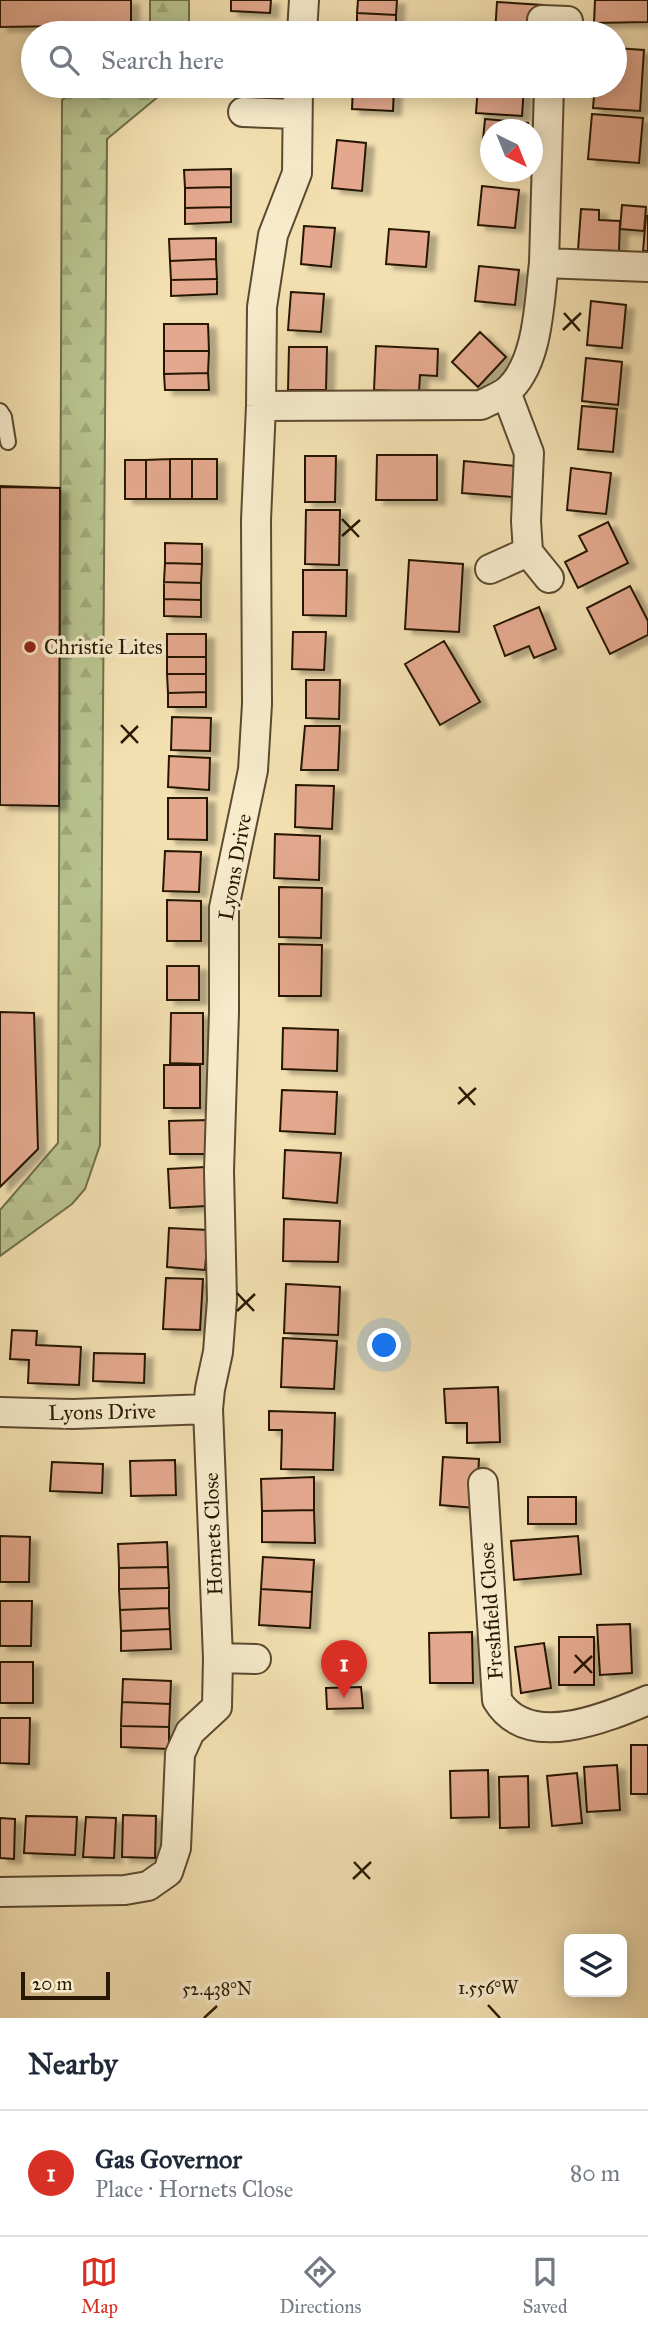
<!DOCTYPE html>
<html lang="en">
<head>
<meta charset="utf-8">
<style>
  body { margin:0; font-family:"IM FELL Great Primer",serif; background:#f6f6f7; color:#1f2937 }
  .controls { position:absolute; right:21px; bottom:21px; display:grid; overflow:hidden; border-radius:10px; box-shadow:0 4px 18px #0003 }
  .controls button { width:63px; height:63px; display:grid; place-items:center; padding:0; border:0; border-bottom:2px solid #e0e1e3; background:#fff; color:#1f2937; font:35px sans-serif }
  .compass { position:absolute; left:480px; top:119px; width:63px; height:63px; border-radius:50%; background:#fff; box-shadow:0 4px 18px #0003; rotate:137deg }
  .scale { position:absolute; left:21px; bottom:18px; width:89px; box-sizing:border-box; padding-left:7px; border:4px solid #281804; border-top:0; font-size:19px; line-height:24px; white-space:nowrap; color:#281804; -webkit-text-stroke:5px #f7ebcc; paint-order:stroke }
  .you { position:absolute; left:385px; top:1346px; width:24px; height:24px; margin:-18px; border:5px solid #fff; border-radius:50%; background:#1a73e8; box-shadow:0 0 0 10px #1a73e833 }
  .badge { display:grid; place-items:center; width:46px; height:46px; border-radius:50%; background:#d93025; color:#fff; font-size:23px; font-weight:700 }
  .pin { position:absolute; translate:-50% -58px; filter:drop-shadow(0 2px 4px #0008) }
  .pin::after { content:''; position:absolute; top:37px; width:24px; height:21px; background:inherit; clip-path:polygon(0 0,100% 0,50% 100%) }
  .list { margin:0; padding:0; list-style:none }
  h2 { display:flex; justify-content:space-between; align-items:center; height:91px; margin:0; padding:0 28px; font-size:30px }
  h2 small { font-size:23px; font-weight:400; color:#747a83 }
  .list li { display:grid; grid-template-columns:46px 1fr auto; gap:21px; align-items:center; box-sizing:border-box; height:126px; padding:0 28px; border-top:2px solid #e0e1e3 }
  .list b { display:block; font-size:26px; white-space:nowrap }
  .list p { margin:0; font-size:23px; white-space:nowrap; color:#747a83 }
  .list em { font-size:23px; font-style:normal; color:#747a83 }
  .icon { flex:none; width:38px; height:38px; fill:none; stroke:currentColor; stroke-width:2; stroke-linecap:round; stroke-linejoin:round }
  .map { position:relative; flex:none; width:648px; height:2018px; overflow:hidden }
  .search { position:absolute; background:#fff; box-shadow:0 4px 18px #0003; left:21px; right:21px; top:21px; height:77px; display:flex; align-items:center; gap:18px; box-sizing:border-box; padding:0 24px; border-radius:38px; color:#747a83; font-size:26px }
  .sheet { height:217px; background:#fff }
  nav { display:flex; justify-content:space-around; align-items:center; box-sizing:border-box; height:98px; border-top:2px solid #e0e1e3; background:#fff; font-size:19px; color:#747a83 }
  nav a { display:grid; justify-items:center; gap:4px }
  nav .on { color:#d93025 }
  .map>svg:first-child { display:block }
  .forest { fill:url(#forest-firs); stroke:#706e49; stroke-width:2 }
  .building { fill:#e3a88d; stroke:#281804; stroke-width:2; filter:url(#shadow) }
  .lines { fill:none; stroke-linecap:round; stroke-linejoin:round }
  .service-casing { stroke:#5b4a2f; stroke-width:18 }
  .minor-casing { stroke:#5b4a2f; stroke-width:32 }
  .service { stroke:#f7ebcc; stroke-width:14 }
  .minor { stroke:#f7ebcc; stroke-width:28 }
  .ticks { fill:none; stroke:#281804; stroke-width:2.5 }
  .poi-dot { fill:#8f2418; stroke:#f7ebcc; stroke-width:2.5 }
  .labels { text-anchor:middle; dominant-baseline:central; stroke-width:7; stroke-linejoin:round; paint-order:stroke }
  .poi-label { font-size:21px; fill:#281804; stroke:#f7ebcc; text-anchor:start }
  .street-label { font-size:21px; fill:#281804; stroke:#f7ebcc }
  .ticks-label { font-size:18px; text-anchor:middle; fill:#281804; stroke:#f7ebcc; stroke-width:7; stroke-linejoin:round; paint-order:stroke }
</style>
</head>
<body>
<div class="map">
<svg width="648" height="2018" viewBox="0 0 648 2018">
  <defs>
    <pattern id="forest-firs" width="22" height="20" patternUnits="userSpaceOnUse" patternTransform="scale(1.75)"><rect width="22" height="20" fill="#b8c38e"/><path d="M5 1l3.5 6h-7zM16 11l3.5 6h-7z" fill="#9ea779"/></pattern>
    <filter id="shadow"><feDropShadow dx="8" dy="4.5" stdDeviation="2" flood-color="#0004"/></filter>
  </defs>
  <rect width="100%" height="100%" fill="#f3e0b1"/>
  <filter id="stains"><feTurbulence type="fractalNoise" baseFrequency=".00286" numOctaves="4"/><feColorMatrix values="0 0 0 0 .2 0 0 0 0 .09 0 0 0 0 .02 0 0 0 .5 -.17"/></filter>
  <radialGradient id="worn" r=".72"><stop offset=".6" stop-color="#630" stop-opacity="0"/><stop offset="1" stop-color="#630" stop-opacity=".3"/></radialGradient>
  <!-- forest -->
  <path class="forest" d="M150 0H189V33H150Z
    M81 86H171L107 139 100 1145 85 1189 72 1204 0 1256V1210L58 1143 62 100Z"/>
  <!-- building -->
  <path class="building" d="M0 0H131V25L0 27Z
    M0 0H131V25L0 27Z
    M231 0H271L270 13 231 11Z
    M358 0H397L396 15 357 13Z
    M595 0H648V22L594 23Z
    M497 2 543 5 541 33H495Z
    M357 13 396 15V33H357Z
    M615 48 644 50 640 111 593 108 595 86H615Z
    M353 86 394 87 393 111 352 109Z
    M478 86H524L522 116 476 113Z
    M592 114 643 118 639 163 588 159Z
    M485 119 528 123V130H490V152L482 151Z
    M337 140 366 143 362 191 332 188Z
    M231 169V187L185 188 184 170Z
    M482 186 519 190 515 228 478 225Z
    M231 187V207L185 208V188Z
    M622 205 646 207 644 231 620 229Z
    M231 207V222L185 224V208Z
    M581 209 599 210V220L620 221 619 251 578 250Z
    M646 216H648V251H643Z
    M304 226 335 228 331 267 301 264Z
    M389 229 429 232 426 267 386 264Z
    M216 238V259L170 261 169 239Z
    M216 259 217 279 171 280 170 261Z
    M479 266 519 270 515 305 475 301Z
    M217 279V294L171 296V280Z
    M291 292 324 294 321 332 288 330Z
    M591 301 626 305 622 348 587 345Z
    M164 324H208L209 351H164Z
    M480 332 506 357 478 387 452 362Z
    M376 346 438 349 437 376 420 375 419 392 374 390Z
    M289 347H327L326 390H288Z
    M164 351H209L208 373 164 374Z
    M586 358 622 362 618 405 582 401Z
    M208 373 209 390H165L164 374Z
    M582 406 617 409 613 452 578 449Z
    M377 455H437V500H376Z
    M305 456H336L335 502H305Z
    M170 459H192V499H170Z
    M170 459V499H146V460Z
    M192 459H217V499H192Z
    M125 460H146V499H125Z
    M464 461 515 466 512 497 462 493Z
    M571 468 611 473 606 514 567 510Z
    M0 486 60 488 59 806 0 805Z
    M0 487 60 488 59 806 0 805Z
    M306 510H340L339 565 305 564Z
    M608 522 628 563 578 588 565 562 587 551 579 536Z
    M165 543 202 544V564L165 563Z
    M409 560 463 564 459 632 405 629Z
    M165 563 202 564 201 583 164 582Z
    M303 570H347L346 616 303 615Z
    M164 582 201 583V600L164 599Z
    M630 586 648 621V635L610 654 587 608Z
    M164 599 201 600V617L164 616Z
    M539 607 556 649 534 658 529 646 505 656 494 626Z
    M293 632H326L324 670 292 669Z
    M167 634H206V657H167Z
    M444 641 480 702 440 725 405 664Z
    M167 657H206V674H167Z
    M167 674H206V692L168 693Z
    M306 680H340L339 719 306 718Z
    M206 692V707H168V693Z
    M172 717 211 718 210 751 171 750Z
    M305 726H340L338 770H301Z
    M169 756 210 758 209 790 168 787Z
    M296 785 334 786 332 829 295 827Z
    M168 798H207V840L168 839Z
    M275 834 320 836 319 880 274 878Z
    M165 851 201 852 199 892 163 891Z
    M279 887 322 888 321 938 279 937Z
    M167 900 201 901V941H167Z
    M279 944 322 945 321 996H279Z
    M167 966H199V1000H167Z
    M0 1012 34 1013 38 1149 0 1187Z
    M171 1013H203V1064L170 1063Z
    M283 1028 338 1030 337 1071 282 1069Z
    M164 1065H200V1108H164Z
    M282 1090 337 1092 335 1134 280 1131Z
    M208 1120 209 1154H170L169 1121Z
    M285 1150 341 1153 337 1203 283 1198Z
    M205 1167 206 1206 170 1208 168 1169Z
    M284 1219 340 1221 338 1262 283 1261Z
    M169 1228 208 1230 205 1270 167 1267Z
    M166 1278 203 1279 200 1330 163 1329Z
    M286 1284 340 1287 338 1335 284 1333Z
    M12 1330 37 1331 36 1345 81 1347 79 1385 28 1383 29 1360 10 1359Z
    M283 1338 337 1341 334 1389 281 1387Z
    M94 1353 145 1354 144 1383 93 1381Z
    M498 1387 500 1442 467 1443V1423H446L444 1389Z
    M269 1411 335 1413 333 1470 281 1469 282 1430H269Z
    M443 1457 479 1459 476 1508 440 1505Z
    M175 1460 176 1495 131 1496 130 1461Z
    M52 1462 103 1464 102 1493 50 1491Z
    M314 1477V1510L262 1511 261 1479Z
    M528 1497H576V1524H528Z
    M314 1510 315 1543 262 1542V1511Z
    M0 1536 30 1537 29 1582H0Z
    M578 1536 581 1574 514 1580 511 1541Z
    M167 1542 168 1567 119 1568 118 1544Z
    M263 1557 314 1560 312 1592 261 1589Z
    M168 1567 169 1588 119 1589V1568Z
    M169 1588V1608L120 1610 119 1589Z
    M261 1589 312 1592 310 1628 259 1625Z
    M0 1601H32L31 1646H0Z
    M169 1608 170 1629 121 1631 120 1610Z
    M630 1624 632 1673 600 1675 597 1625Z
    M170 1629 171 1649 121 1651V1631Z
    M472 1632 473 1683H430L429 1633Z
    M559 1637H594V1685H559Z
    M544 1643 551 1688 521 1693 515 1647Z
    M0 1662H33V1703H0Z
    M123 1679 171 1681 170 1704 122 1702Z
    M361 1687 363 1708 327 1709 326 1688Z
    M122 1702 170 1704 169 1727 121 1726Z
    M0 1718H30L29 1764 0 1763Z
    M121 1726 169 1727V1749L121 1747Z
    M631 1745H648V1794H631Z
    M617 1765 620 1810 587 1812 584 1767Z
    M488 1770 489 1817 451 1818 450 1771Z
    M577 1773 582 1823 552 1826 547 1776Z
    M528 1776 529 1827 500 1828 499 1777Z
    M123 1815 156 1816 155 1858 122 1857Z
    M26 1816 77 1817 75 1855 24 1853Z
    M86 1817 116 1818 114 1858 83 1857Z
    M0 1818 15 1819 14 1859 0 1858Z"/>
  <g class="lines">
    <defs>
      <path id="service" d="M0 411 4 417 8 442"/>
      <path id="minor" d="M542 20 568 21
        M302 33 304 0
        M243 112 296 114
        M544 263 549 86
        M506 392 529 453 526 521 528 552 549 578
        M261 406 481 405C489 401 499 397 506 392 539 365 539 302 544 263L648 267
        M490 569 528 552
        M208 1409 218 1658 256 1659
        M0 1412 73 1414 208 1409 210 1389 218 1352 222 1300 219 1171 224 1012V908L253 770 257 704 256 520 261 406 262 307 273 235 297 173 298 86
        M483 1483 497 1700C527 1751 606 1718 648 1700
        M0 1892 125 1890 148 1886 168 1872 176 1848 180 1754 190 1732 217 1707 218 1658"/>
    </defs>
    <!-- service casing -->
    <use href="#service" class="service-casing"/>
    <!-- minor casing -->
    <use href="#minor" class="minor-casing"/>
    <!-- service -->
    <use href="#service" class="service"/>
    <!-- minor -->
    <use href="#minor" class="minor"/>
  </g>
  <!-- ticks -->
  <path class="ticks" d="M564 313 580 331M563 330 581 313M342 519 359 537M342 536 360 520M121 725 138 743M121 743 138 726M459 1087 475 1105M458 1104 476 1088M237 1293 254 1311M237 1311 255 1294M575 1655 592 1673M574 1673 592 1656M354 1862 370 1879M353 1879 371 1862M488 2005 500 2018M204 2018 217 2006"/>
  <!-- markers -->
  <circle class="poi-dot" cx="30" cy="647" r="7"/>
  <g class="labels">
    <!-- poi labels -->
    <g class="poi-label">
      <text x="44" y="647">Christie Lites</text>
    </g>
    <!-- street labels -->
    <g class="street-label">
      <text transform="translate(235 867) rotate(-80)">Lyons Drive</text>
      <text transform="translate(102 1412) rotate(-1)">Lyons Drive</text>
      <text transform="translate(213 1534) rotate(-92)">Hornets Close</text>
      <text transform="translate(491 1611) rotate(-94)">Freshfield Close</text>
    </g>
  </g>
  <g class="ticks-label">
    <text x="488" y="1994">1.556°W</text>
    <text x="217" y="1995">52.438°N</text>
  </g>
  <rect width="100%" height="100%" filter="url(#stains)"/>
  <rect width="100%" height="100%" fill="url(#worn)"/>
</svg>
<div class="controls">
<button><svg class="icon" aria-label="layers" viewBox="0 0 24 24"><path d="M12 4l9 5-9 5-9-5zM3 14l9 5 9-5"/></svg></button>
</div>
<svg class="compass" viewBox="-18 -18 36 36"><path d="M0-13l5 13h-10z" fill="#e53935"/><path d="M0 13l5-13h-10z" fill="#747a83"/></svg>
<div class="scale">20 m</div>
<div class="you"></div>
<div class="pin badge" style="left:344px;top:1698px">1</div>
<div class="search"><svg class="icon" aria-label="search" viewBox="0 0 24 24"><circle cx="10" cy="10" r="6"/><path d="M15 15l6 6"/></svg>Search here</div>
</div>
<section class="sheet">
<h2>Nearby<small></small></h2>
<ul class="list">
<li><span class="badge">1</span><div><b>Gas Governor</b><p>Place · Hornets Close</p></div><em>80 m</em></li>
</ul>
</section>
<nav>
<a class="on"><svg class="icon" aria-label="map" viewBox="0 0 24 24"><path d="M3 6l6-2 6 2 6-2v14l-6 2-6-2-6 2zM9 4v14M15 6v14"/></svg>Map</a>
<a><svg class="icon" aria-label="directions" viewBox="0 0 24 24"><path d="M12 3l9 9-9 9-9-9zM9 14v-3h6M13 9l2 2-2 2"/></svg>Directions</a>
<a><svg class="icon" aria-label="saved" viewBox="0 0 24 24"><path d="M7 4h10v16l-5-4-5 4z"/></svg>Saved</a>
</nav>
</body>
</html>
